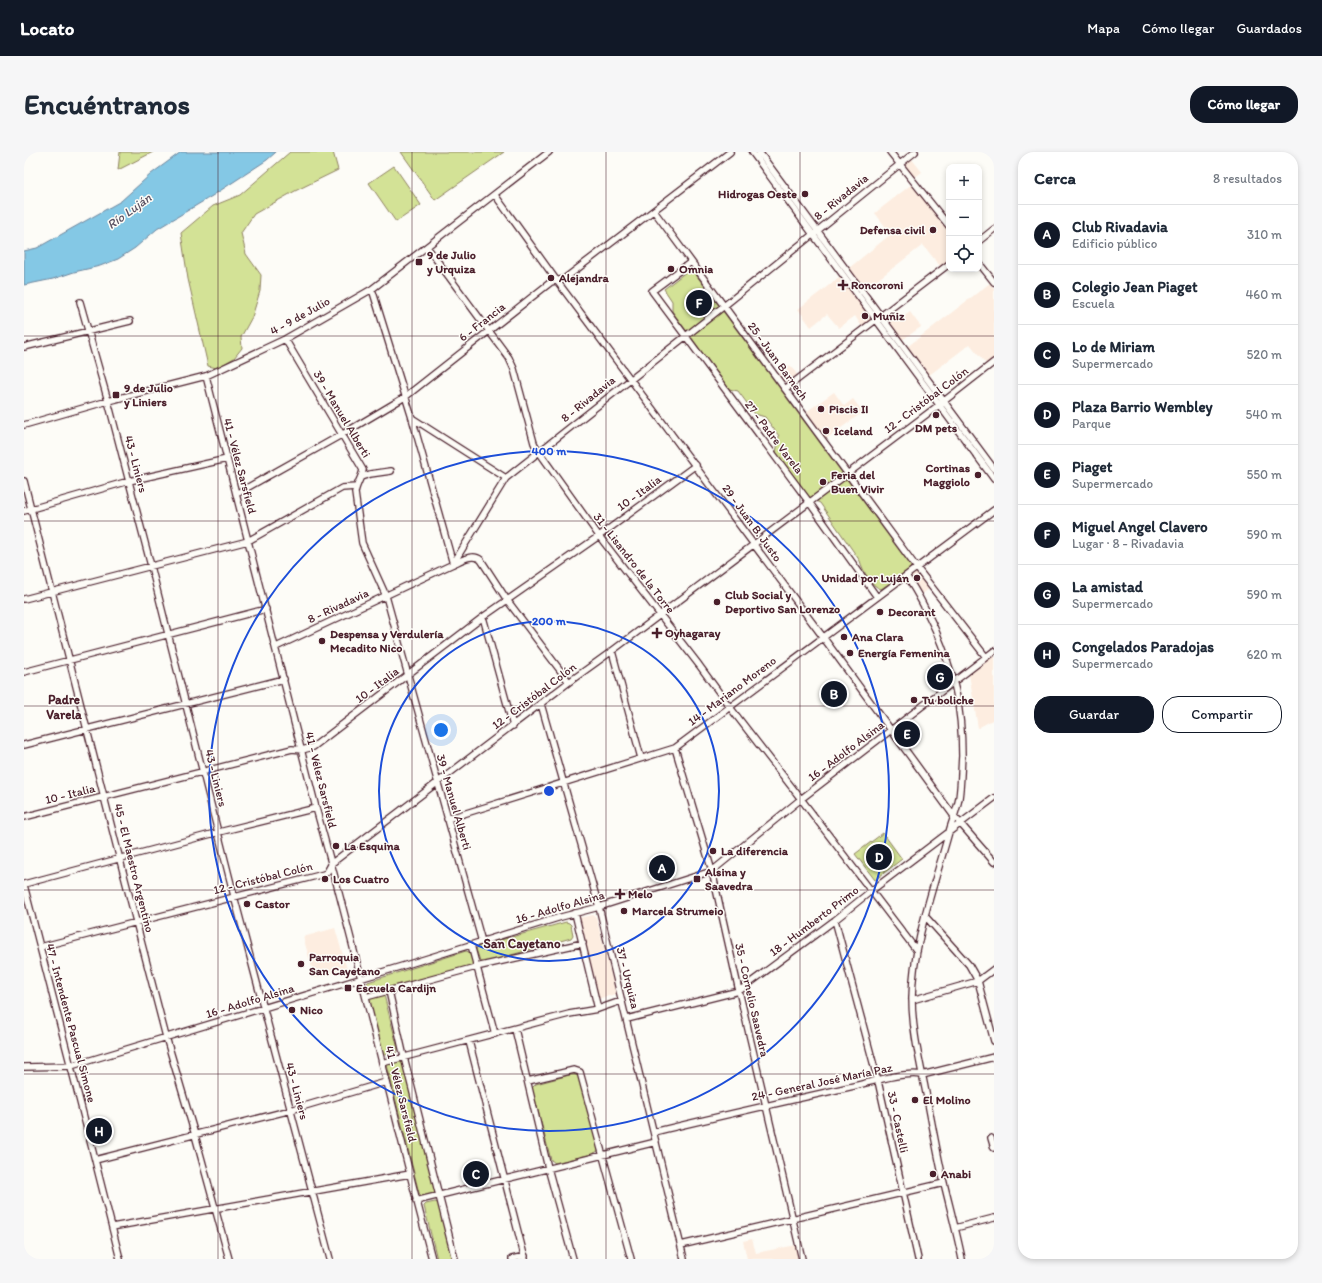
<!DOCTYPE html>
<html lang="es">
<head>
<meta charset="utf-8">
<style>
  body { margin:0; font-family:Itim,sans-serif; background:#f6f6f7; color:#1f2937 }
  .controls { position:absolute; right:12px; top:12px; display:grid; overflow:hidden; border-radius:8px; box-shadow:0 2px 6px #0003 }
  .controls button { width:36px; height:36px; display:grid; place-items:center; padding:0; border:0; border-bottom:1px solid #e0e1e3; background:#fff; color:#1f2937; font:20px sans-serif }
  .you { position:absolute; left:417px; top:578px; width:14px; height:14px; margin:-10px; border:3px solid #fff; border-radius:50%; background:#1a73e8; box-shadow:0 0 0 6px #1a73e833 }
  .badge { display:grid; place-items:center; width:26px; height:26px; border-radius:50%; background:#111827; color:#fff; font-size:13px; font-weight:700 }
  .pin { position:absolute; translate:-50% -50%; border:2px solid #fff; box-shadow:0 1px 4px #0006 }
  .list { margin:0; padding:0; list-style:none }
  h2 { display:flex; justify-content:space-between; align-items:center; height:52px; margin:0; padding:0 16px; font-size:17px }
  h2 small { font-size:13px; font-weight:400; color:#747a83 }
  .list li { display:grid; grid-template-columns:26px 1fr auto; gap:12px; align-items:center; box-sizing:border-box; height:60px; padding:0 16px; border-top:1px solid #e0e1e3 }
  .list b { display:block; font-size:15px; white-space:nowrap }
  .list p { margin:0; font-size:13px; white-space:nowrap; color:#747a83 }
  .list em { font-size:13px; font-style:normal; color:#747a83 }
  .actions { display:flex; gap:8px; padding:12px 16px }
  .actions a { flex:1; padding:9px 0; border:1px solid #111827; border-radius:16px; text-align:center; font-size:14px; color:#111827 }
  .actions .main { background:#111827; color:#fff }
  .icon { flex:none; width:22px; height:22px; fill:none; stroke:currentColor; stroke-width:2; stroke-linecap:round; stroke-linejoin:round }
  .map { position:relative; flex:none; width:970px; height:1107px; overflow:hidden; border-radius:16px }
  header { display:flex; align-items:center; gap:24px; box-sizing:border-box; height:56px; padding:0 20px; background:#111827; color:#fff }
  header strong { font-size:19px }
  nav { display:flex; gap:22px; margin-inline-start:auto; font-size:14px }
  .intro { display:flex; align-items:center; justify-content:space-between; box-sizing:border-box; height:96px; padding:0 24px }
  h1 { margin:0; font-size:28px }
  .button { padding:10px 18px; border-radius:16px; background:#111827; color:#fff; font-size:14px; font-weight:700 }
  main { display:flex; gap:24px; padding:0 24px }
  aside { flex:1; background:#fff; border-radius:16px; box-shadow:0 2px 6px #0003 }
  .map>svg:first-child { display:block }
  .built { fill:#fdede0 }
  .green { fill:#d3e296; stroke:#8e8060 }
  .water { fill:#84c8e5; stroke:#6d849b }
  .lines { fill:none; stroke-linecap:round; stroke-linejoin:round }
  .minor-casing { stroke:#4a1f2b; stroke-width:8 }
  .minor { stroke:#fdfcf7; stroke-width:5.5 }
  .grid { fill:none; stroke:#4a1f2b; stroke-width:1; stroke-opacity:0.55 }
  .ring { fill:none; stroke:#1d4ed8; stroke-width:2 }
  .poi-dot { fill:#4a1f2b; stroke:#fdfcf7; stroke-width:1.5 }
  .labels { text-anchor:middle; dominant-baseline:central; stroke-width:3; stroke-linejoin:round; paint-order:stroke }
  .poi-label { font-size:12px; font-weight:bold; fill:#4a1f2b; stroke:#fdfcf7; text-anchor:start }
  .street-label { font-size:12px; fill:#4a1f2b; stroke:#fdfcf7 }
  .water-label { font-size:13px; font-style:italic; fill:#5b5263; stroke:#fdfcf7 }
  .neighbourhood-label { font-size:13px; font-weight:bold; fill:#4a1f2b; stroke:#fdfcf7 }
  .centre { fill:#1d4ed8; stroke:#fdfcf7; stroke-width:2 }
  .ring-label { font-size:12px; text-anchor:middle; font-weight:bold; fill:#1d4ed8; stroke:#fdfcf7; stroke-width:3; stroke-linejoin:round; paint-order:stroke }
</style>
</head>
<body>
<header>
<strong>Locato</strong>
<nav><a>Mapa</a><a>Cómo llegar</a><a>Guardados</a></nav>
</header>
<div class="intro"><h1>Encuéntranos</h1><a class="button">Cómo llegar</a></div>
<main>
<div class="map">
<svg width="970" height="1107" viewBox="0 0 970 1107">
  <rect width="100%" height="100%" fill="#fdfcf7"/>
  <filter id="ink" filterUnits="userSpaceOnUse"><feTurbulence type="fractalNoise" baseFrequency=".025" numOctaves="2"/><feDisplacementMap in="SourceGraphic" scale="8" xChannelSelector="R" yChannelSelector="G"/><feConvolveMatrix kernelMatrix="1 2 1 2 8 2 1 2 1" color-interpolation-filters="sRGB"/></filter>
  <g filter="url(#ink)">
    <!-- built -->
    <path class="built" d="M887 6 898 20 890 26 880 14Z
      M888 32 925 79V108L916 114 899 93 840 138 825 116 867 82 851 61Z
      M817 124 847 165V167L838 175 831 164 815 176 803 162 787 175 774 157Z
      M966 131 970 136V208L963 213 946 192 904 224 883 195Z
      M869 157 876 167 886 160 897 175 878 188 863 168 864 161Z
      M766 213 775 225 765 231 760 229 755 222Z
      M810 240 820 254 829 247 839 260 802 287 782 260Z
      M891 420 894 421 905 437 897 443 888 429V423Z
      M970 503V567L954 576 945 522Z
      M569 763 572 765 592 842 573 847 554 766Z
      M311 776 323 817 291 826 279 785Z
      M728 1087 732 1101 772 1093 775 1107H723L719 1089Z"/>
    <!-- green -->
    <path class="green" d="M96 0H129L94 18Z
      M266 0H309L314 18 271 39 230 62 217 81 222 102 237 123 236 139 228 165 217 185 218 196 210 206 193 216 184 214 164 127 157 81 189 54 216 43Z
      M377 0H480L411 48Z
      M370 14 397 53 372 70 345 31Z
      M667 116 886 413 887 417 857 437C847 434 839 419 836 409L796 351 785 346 752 301 755 284 741 265 731 262 714 239 705 237 648 159V149L640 137Z
      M859 681 878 707 851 728 831 702Z
      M542 770 545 771 547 773 549 783 547 786 459 811 456 809 452 797 455 794Z
      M442 799 445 800 449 810 447 814 346 840 343 838 342 832 344 830Z
      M360 843 374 897 372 901 361 903 358 901 345 847V846Z
      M378 909 411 1039 410 1043 398 1045 395 1041 363 913V912Z
      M549 922 555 924 574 997V999L568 1002 531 1011 527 1008 508 936 512 932Z
      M411 1050 415 1051 430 1107H413L400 1054 402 1052Z"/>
    <!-- water -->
    <path class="water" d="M157 0H252L243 8 188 44 133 77 111 96 94 107 76 114 50 120 29 127 0 133V99L13 96 97 49 127 22Z"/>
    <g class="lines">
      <defs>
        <path id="minor" d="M728 0 970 327
          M735 0 970 317
          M866 0 925 74
          M471 43 533 129 799 485 929 663 970 710
          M630 59 893 416 962 505
          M955 89 970 77
          M403 95 485 206 490 217 510 291 515 300 575 384 675 513 705 554 777 647 893 799
          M667 110 628 139 785 350 853 445
          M955 111 970 130
          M348 137 388 266 429 412C438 408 449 401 457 408L483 448 545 530
          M56 150 84 249 127 414 210 744 306 1107
          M261 187 339 318C337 327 332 333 331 341L338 391 362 444 458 790
          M0 195 106 169
          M182 224 292 656C334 805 368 957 408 1107
          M761 237 925 112
          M388 266 482 326
          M0 273 84 249 182 224 261 187 348 137 525 0
          M337 325 346 322 367 319
          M0 329 96 708 142 885 171 983 205 1107
          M212 342 317 283 381 245 527 130 540 127 706 0
          M0 359 105 329 203 307
          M882 424C894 440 902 458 911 477 930 521 938 555 938 604 937 618 937 632 935 646 933 658 928 669 925 680 910 735 889 789 888 846 888 878 896 910 902 941 908 971 913 1001 920 1031 926 1056 933 1082 938 1107
          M0 447 224 389 318 336 332 335
          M459 465 489 574
          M252 495 429 412 482 326 700 154 891 0
          M588 499 617 606
          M0 520 242 457
          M517 552 575 755 660 1107
          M0 593 260 527
          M651 596 688 719 715 839 778 1107
          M0 665 268 597 278 598 289 595 459 465 575 384 672 313
          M423 667 651 596 970 358
          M0 732 195 680 292 656
          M0 733 71 1008 96 1107
          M551 761 574 857
          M901 764 945 813 954 829 970 889
          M811 768 854 929 894 1107
          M447 793 471 882
          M16 795 300 722 303 720 308 711 545 530 588 499 915 253 970 210
          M365 839 380 905 431 1107
          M342 845 452 815 559 791
          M888 848 954 829 970 817
          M603 867 715 839 811 768 847 739 970 646
          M491 877 524 1016 549 1107
          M445 889 501 1107
          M358 911 545 862 574 857 597 849
          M0 915 47 914 385 812 537 765 575 755 688 719 777 647 970 499
          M504 929 550 918 556 920 607 1107
          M630 980C696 964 763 949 830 934 847 930 882 919 898 923L970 905
          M967 986 970 996
          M71 1008 267 958 362 930
          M392 1049 632 990
          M88 1075 386 1022
          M931 1076 970 1066
          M657 1093 920 1031
          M488 1107 501 1104"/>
      </defs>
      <!-- minor casing -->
      <use href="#minor" class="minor-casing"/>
      <!-- minor -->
      <use href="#minor" class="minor"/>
    </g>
  </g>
  <!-- grid -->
  <path class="grid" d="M194 0V1107M388 0V1107M582 0V1107M776 0V1107M0 184H970M0 369H970M0 554H970M0 738H970M0 922H970"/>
  <!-- distance rings -->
  <g class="ring">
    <circle cx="525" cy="639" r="170"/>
    <circle cx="525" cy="639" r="340"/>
  </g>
  <!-- markers -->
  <g class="poi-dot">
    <circle cx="781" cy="42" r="4"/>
    <circle cx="909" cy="78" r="4"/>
    <rect x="391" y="106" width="8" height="8" rx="2"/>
    <circle cx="647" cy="117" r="4"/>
    <circle cx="527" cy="126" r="4"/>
    <path d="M817 127h4v4h4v4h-4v4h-4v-4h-4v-4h4z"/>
    <circle cx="841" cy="164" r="4"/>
    <rect x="88" y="239" width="8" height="8" rx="2"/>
    <circle cx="797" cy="257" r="4"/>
    <circle cx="912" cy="263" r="4"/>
    <circle cx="802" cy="279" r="4"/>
    <circle cx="954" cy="323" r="4"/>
    <circle cx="799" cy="330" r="4"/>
    <circle cx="893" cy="426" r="4"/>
    <circle cx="693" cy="450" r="4"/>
    <circle cx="856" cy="460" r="4"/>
    <path d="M631 475h4v4h4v4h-4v4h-4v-4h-4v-4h4z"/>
    <circle cx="820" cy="485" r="4"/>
    <circle cx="298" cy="489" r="4"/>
    <circle cx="826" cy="501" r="4"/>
    <circle cx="890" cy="548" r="4"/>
    <circle cx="312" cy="694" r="4"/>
    <circle cx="689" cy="699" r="4"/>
    <circle cx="301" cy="727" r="4"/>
    <rect x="669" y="723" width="8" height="8" rx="2"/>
    <path d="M594 736h4v4h4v4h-4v4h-4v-4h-4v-4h4z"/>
    <circle cx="223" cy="752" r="4"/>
    <circle cx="600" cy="759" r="4"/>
    <circle cx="277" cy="812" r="4"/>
    <rect x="320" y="832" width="8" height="8" rx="2"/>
    <circle cx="268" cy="858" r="4"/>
    <circle cx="891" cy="948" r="4"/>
    <circle cx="909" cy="1022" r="4"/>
  </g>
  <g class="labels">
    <!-- poi labels -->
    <g class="poi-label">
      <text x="773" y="42" text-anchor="end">Hidrogas Oeste</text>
      <text x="901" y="78" text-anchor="end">Defensa civil</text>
      <text x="403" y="103">9 de Julio<tspan x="403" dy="14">y Urquiza</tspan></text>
      <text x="655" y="117">Omnia</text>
      <text x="535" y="126">Alejandra</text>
      <text x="827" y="133">Roncoroni</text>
      <text x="849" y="164">Muñiz</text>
      <text x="100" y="236">9 de Julio<tspan x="100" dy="14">y Liniers</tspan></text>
      <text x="805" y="257">Piscis II</text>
      <text x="912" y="276" text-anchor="middle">DM pets</text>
      <text x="810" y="279">Iceland</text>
      <text x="946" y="316" text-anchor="end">Cortinas<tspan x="946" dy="14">Maggiolo</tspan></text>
      <text x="807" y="323">Feria del<tspan x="807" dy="14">Buen Vivir</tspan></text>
      <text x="885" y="426" text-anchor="end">Unidad por Luján</text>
      <text x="701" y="443">Club Social y<tspan x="701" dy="14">Deportivo San Lorenzo</tspan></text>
      <text x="864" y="460">Decorant</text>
      <text x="641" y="481">Oyhagaray</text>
      <text x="306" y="482">Despensa y Verdulería<tspan x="306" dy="14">Mecadito Nico</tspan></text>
      <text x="828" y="485">Ana Clara</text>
      <text x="834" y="501">Energía Femenina</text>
      <text x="898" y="548">Tu boliche</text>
      <text x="320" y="694">La Esquina</text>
      <text x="697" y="699">La diferencia</text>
      <text x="681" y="720">Alsina y<tspan x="681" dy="14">Saavedra</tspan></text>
      <text x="309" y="727">Los Cuatro</text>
      <text x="604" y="742">Melo</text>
      <text x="231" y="752">Castor</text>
      <text x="608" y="759">Marcela Strumeio</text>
      <text x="285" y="805">Parroquia<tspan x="285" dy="14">San Cayetano</tspan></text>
      <text x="332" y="836">Escuela Cardijn</text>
      <text x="276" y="858">Nico</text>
      <text x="899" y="948">El Molino</text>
      <text x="917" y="1022">Anabi</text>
    </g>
    <!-- street labels -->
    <g class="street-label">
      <text transform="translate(817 45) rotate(-39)">8 - Rivadavia</text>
      <text transform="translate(276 164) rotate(-29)">4 - 9 de Julio</text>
      <text transform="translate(458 170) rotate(-38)">6 - Francia</text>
      <text transform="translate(754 209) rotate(54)">25 - Juan Barnech</text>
      <text transform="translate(564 247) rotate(-39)">8 - Rivadavia</text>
      <text transform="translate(902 248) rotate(-37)">12 - Cristóbal Colón</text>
      <text transform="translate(318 262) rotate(59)">39 - Manuel Alberti</text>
      <text transform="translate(750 285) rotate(53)">27 - Padre Varela</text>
      <text transform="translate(112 312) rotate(75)">43 - Liniers</text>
      <text transform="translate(216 314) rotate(75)">41 - Vélez Sarsfield</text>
      <text transform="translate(615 341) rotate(-36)">10 - Italia</text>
      <text transform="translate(728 371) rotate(54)">29 - Juan B. Justo</text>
      <text transform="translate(610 411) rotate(52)">31 - Lisandro de la Torre</text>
      <text transform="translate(314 454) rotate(-25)">8 - Rivadavia</text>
      <text transform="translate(353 533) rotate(-37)">10 - Italia</text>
      <text transform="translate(708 539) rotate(-37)">14 - Mariano Moreno</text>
      <text transform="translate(510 544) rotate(-37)">12 - Cristóbal Colón</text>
      <text transform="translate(822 599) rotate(-37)">16 - Adolfo Alsina</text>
      <text transform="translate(192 626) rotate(76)">43 - Liniers</text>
      <text transform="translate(297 628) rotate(76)">41 - Vélez Sarsfield</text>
      <text transform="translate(46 642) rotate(-14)">10 - Italia</text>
      <text transform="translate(430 650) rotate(74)">39 - Manuel Alberti</text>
      <text transform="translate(110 716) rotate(76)">45 - El Maestro Argentino</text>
      <text transform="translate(239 726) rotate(-14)">12 - Cristóbal Colón</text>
      <text transform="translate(536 755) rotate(-16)">16 - Adolfo Alsina</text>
      <text transform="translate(790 769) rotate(-37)">18 - Humberto Primo</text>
      <text transform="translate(604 826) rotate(76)">37 - Urquiza</text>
      <text transform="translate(728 848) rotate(77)">35 - Cornelio Saavedra</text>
      <text transform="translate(226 849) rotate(-17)">16 - Adolfo Alsina</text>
      <text transform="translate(47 871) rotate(75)">47 - Intendente Pascual Simone</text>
      <text transform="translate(798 930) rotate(-12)">24 - General José María Paz</text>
      <text transform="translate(273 939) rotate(75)">43 - Liniers</text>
      <text transform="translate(377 942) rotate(76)">41 - Vélez Sarsfield</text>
      <text transform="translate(874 970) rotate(78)">33 - Castelli</text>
    </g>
    <!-- water labels -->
    <g class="water-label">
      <text transform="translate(105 59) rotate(-36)">Río Luján</text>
    </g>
    <!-- neighbourhood labels -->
    <g class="neighbourhood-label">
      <text x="40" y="547">Padre<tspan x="40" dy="15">Varela</tspan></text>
      <text x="498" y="791">San Cayetano</text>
    </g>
  </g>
  <circle cx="525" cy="639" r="6" class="centre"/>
  <g class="ring-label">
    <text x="525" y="303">400 m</text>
    <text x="525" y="473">200 m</text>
  </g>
</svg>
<div class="controls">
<button>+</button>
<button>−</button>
<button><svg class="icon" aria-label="locate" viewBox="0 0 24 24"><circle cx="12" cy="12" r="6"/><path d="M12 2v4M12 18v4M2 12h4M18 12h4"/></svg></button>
</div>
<div class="you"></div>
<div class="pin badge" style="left:638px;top:716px">A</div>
<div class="pin badge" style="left:810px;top:542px">B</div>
<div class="pin badge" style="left:452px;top:1022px">C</div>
<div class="pin badge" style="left:855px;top:705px">D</div>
<div class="pin badge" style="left:883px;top:582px">E</div>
<div class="pin badge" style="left:675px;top:151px">F</div>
<div class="pin badge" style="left:916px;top:525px">G</div>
<div class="pin badge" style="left:75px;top:979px">H</div>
</div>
<aside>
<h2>Cerca<small>8 resultados</small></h2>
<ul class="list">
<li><span class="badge">A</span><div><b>Club Rivadavia</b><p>Edificio público</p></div><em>310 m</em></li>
<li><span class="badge">B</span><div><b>Colegio Jean Piaget</b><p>Escuela</p></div><em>460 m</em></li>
<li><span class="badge">C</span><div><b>Lo de Miriam</b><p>Supermercado</p></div><em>520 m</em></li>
<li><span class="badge">D</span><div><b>Plaza Barrio Wembley</b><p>Parque</p></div><em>540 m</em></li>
<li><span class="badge">E</span><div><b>Piaget</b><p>Supermercado</p></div><em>550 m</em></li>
<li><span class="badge">F</span><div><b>Miguel Angel Clavero</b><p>Lugar · 8 - Rivadavia</p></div><em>590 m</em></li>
<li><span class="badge">G</span><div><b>La amistad</b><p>Supermercado</p></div><em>590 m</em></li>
<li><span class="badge">H</span><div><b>Congelados Paradojas</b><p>Supermercado</p></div><em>620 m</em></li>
</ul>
<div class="actions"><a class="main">Guardar</a><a>Compartir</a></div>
</aside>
</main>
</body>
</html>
